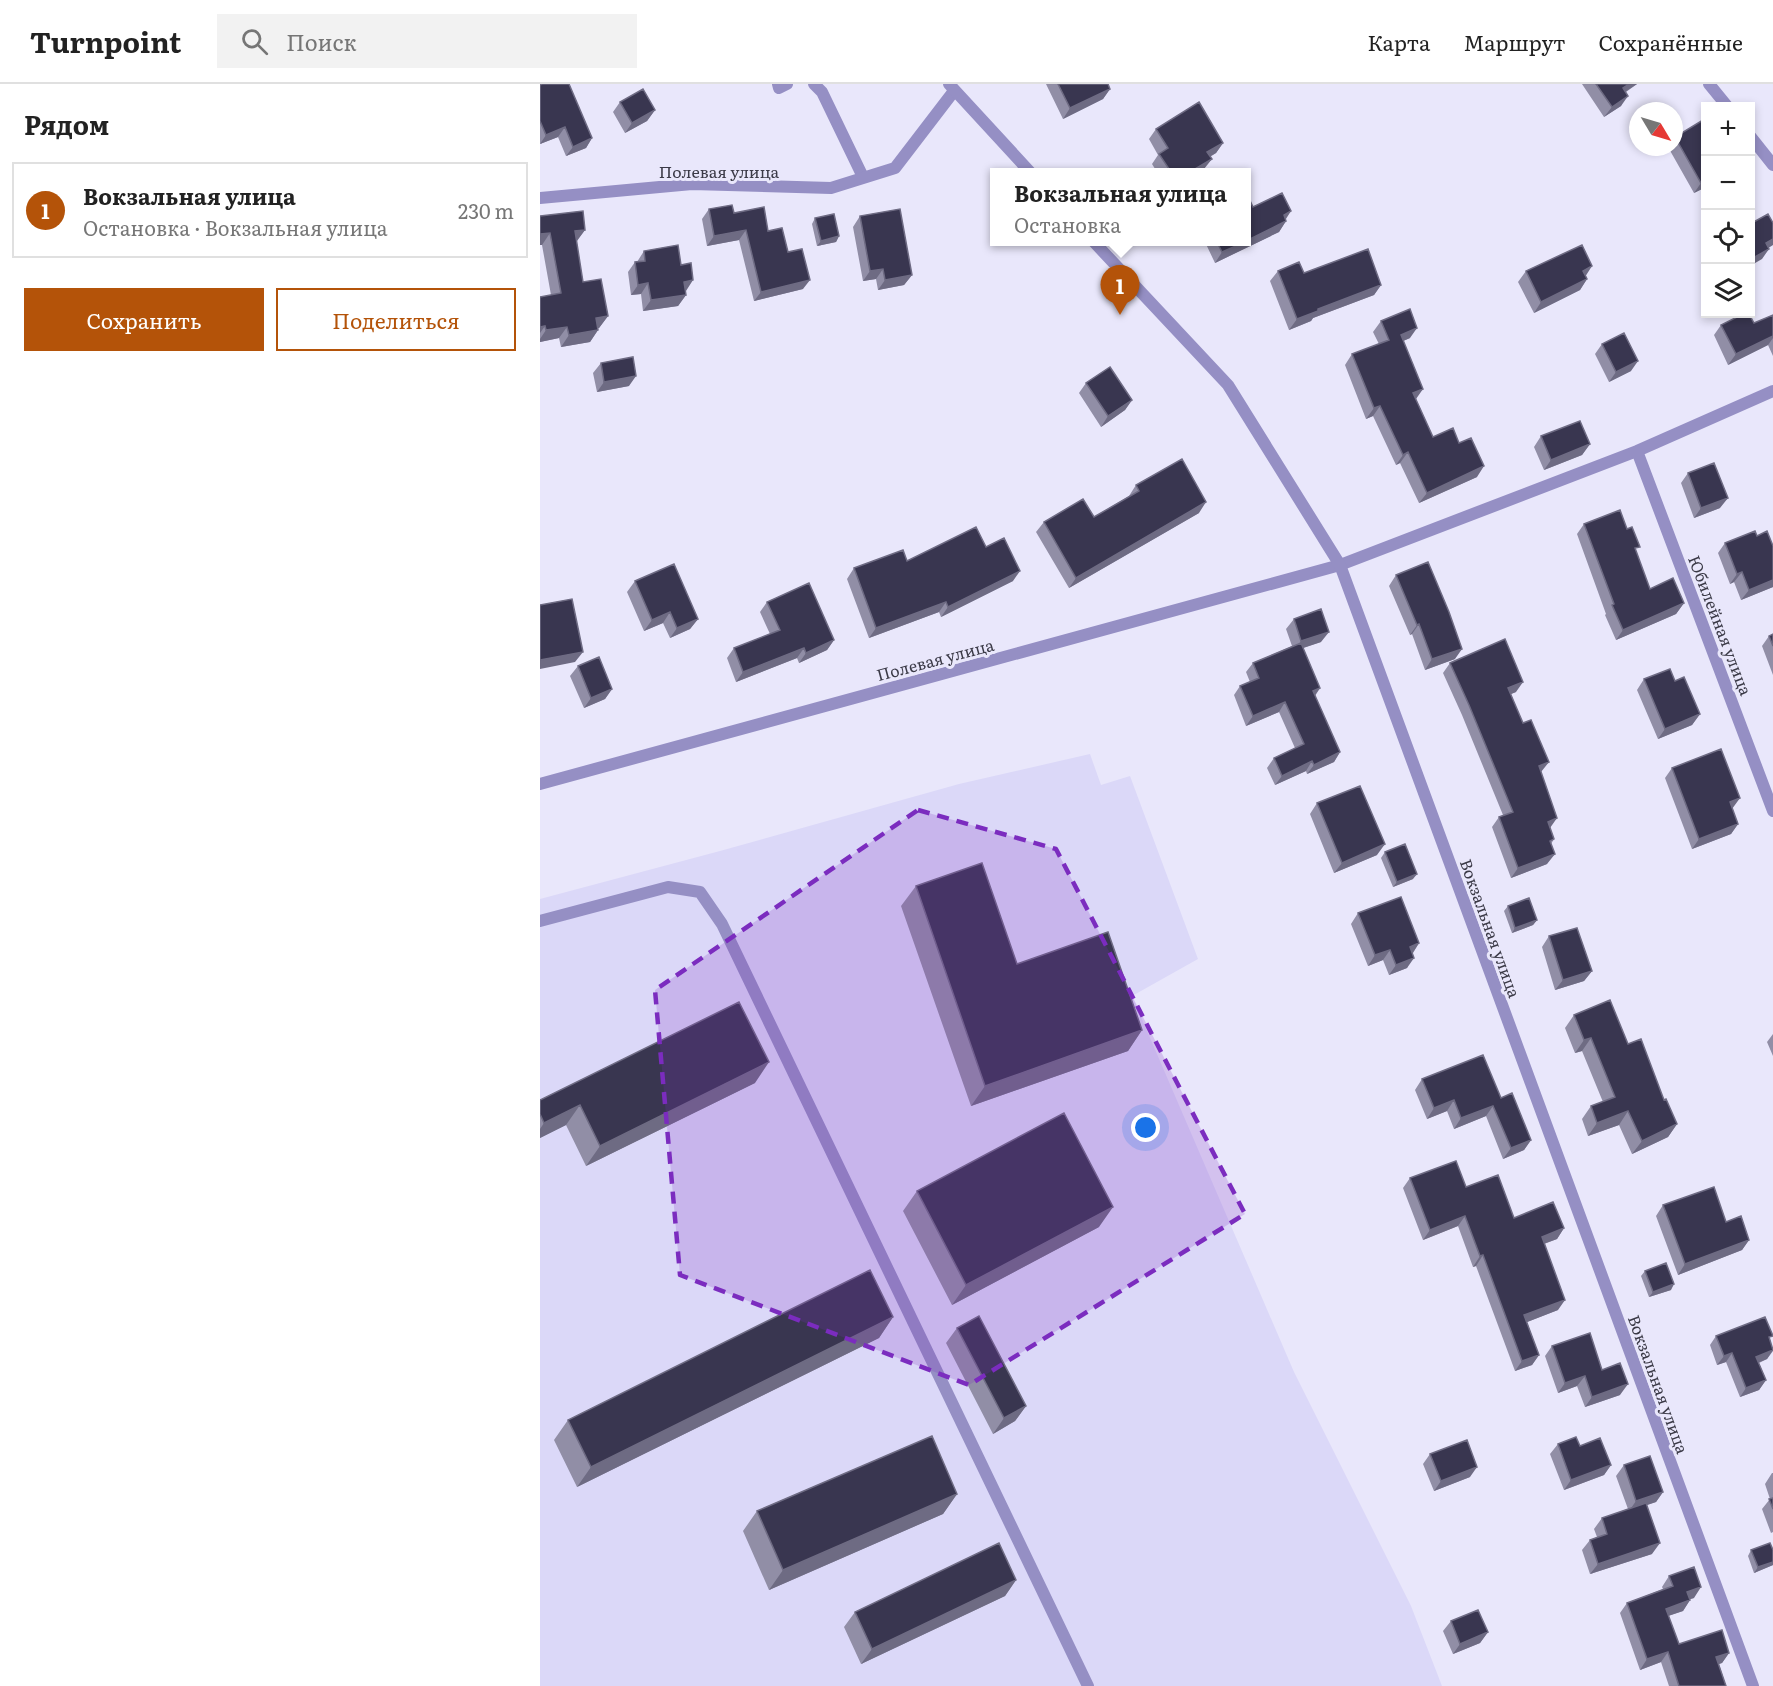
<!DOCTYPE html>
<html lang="ru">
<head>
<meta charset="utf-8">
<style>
  body { margin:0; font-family:Literata,serif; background:#f2f2f2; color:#222 }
  .controls { position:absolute; right:18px; top:18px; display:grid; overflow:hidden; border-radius:0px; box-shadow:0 3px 9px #0003 }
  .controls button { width:54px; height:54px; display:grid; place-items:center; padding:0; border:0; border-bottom:2px solid #e0e0e0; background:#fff; color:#222; font:30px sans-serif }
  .compass { position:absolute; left:1089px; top:18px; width:54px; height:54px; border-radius:50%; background:#fff; box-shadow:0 3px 9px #0003; rotate:128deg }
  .you { position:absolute; left:606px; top:1044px; width:21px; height:21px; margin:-15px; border:4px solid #fff; border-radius:50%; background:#1a73e8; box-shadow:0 0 0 9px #1a73e833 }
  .badge { display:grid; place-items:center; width:39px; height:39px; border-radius:50%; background:#b45309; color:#fff; font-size:20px; font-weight:700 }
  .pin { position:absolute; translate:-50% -50px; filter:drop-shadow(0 2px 3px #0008) }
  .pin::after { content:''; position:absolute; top:32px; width:21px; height:18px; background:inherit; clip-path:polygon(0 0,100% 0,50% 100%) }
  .popup { position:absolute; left:450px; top:84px; width:261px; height:78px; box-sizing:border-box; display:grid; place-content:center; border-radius:0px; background:#fff; filter:drop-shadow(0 2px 4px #0005); font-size:20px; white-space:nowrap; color:#767676 }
  .popup b { font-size:22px; color:#222 }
  .popup::after { content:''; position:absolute; left:50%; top:100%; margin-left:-12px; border:12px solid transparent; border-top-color:#fff }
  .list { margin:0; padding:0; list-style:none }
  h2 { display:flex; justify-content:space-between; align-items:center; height:78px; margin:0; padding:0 24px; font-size:26px }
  h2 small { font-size:20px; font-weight:400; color:#767676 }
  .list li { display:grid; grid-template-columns:39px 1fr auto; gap:18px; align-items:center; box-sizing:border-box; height:96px; margin:0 12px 12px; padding:0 12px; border:2px solid #e0e0e0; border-radius:0px }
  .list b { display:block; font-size:22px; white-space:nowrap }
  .list p { margin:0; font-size:20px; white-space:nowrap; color:#767676 }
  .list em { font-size:20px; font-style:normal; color:#767676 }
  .actions { display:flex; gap:12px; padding:18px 24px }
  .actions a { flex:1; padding:14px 0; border:2px solid #b45309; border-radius:0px; text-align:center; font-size:21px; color:#b45309 }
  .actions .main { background:#b45309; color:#fff }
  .icon { flex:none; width:33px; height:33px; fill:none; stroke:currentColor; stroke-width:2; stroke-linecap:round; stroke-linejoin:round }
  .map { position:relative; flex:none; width:1233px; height:1602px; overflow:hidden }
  header { display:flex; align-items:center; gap:36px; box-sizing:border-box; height:84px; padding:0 30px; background:#fff; border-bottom:2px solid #e0e0e0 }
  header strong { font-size:28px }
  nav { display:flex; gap:33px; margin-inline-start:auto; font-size:21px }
  .search { width:420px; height:54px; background:#f2f2f2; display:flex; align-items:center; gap:15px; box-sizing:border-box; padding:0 21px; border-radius:0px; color:#767676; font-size:22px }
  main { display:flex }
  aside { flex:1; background:#fff }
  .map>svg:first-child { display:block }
  .built { fill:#dbd8f8 }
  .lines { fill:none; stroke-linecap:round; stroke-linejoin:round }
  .service { stroke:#958fc4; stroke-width:12 }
  .minor { stroke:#958fc4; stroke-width:12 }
  .tertiary { stroke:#958fc4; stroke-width:12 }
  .wall { fill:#918ea6 }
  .shaded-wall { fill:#6e6b83 }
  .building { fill:#393650; stroke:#6e6b83; stroke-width:1.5 }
  .marked { fill:#7b2cbf; fill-opacity:0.2; stroke:#7b2cbf; stroke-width:4.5; stroke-dasharray:12 8; stroke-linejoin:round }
  .labels { text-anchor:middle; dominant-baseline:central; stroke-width:6; stroke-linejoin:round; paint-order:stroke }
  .street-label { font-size:16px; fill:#3b3a47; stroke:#e9e7fb }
</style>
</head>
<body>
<header>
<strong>Turnpoint</strong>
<div class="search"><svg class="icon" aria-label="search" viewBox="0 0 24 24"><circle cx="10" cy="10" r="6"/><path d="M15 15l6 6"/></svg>Поиск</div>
<nav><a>Карта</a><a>Маршрут</a><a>Сохранённые</a></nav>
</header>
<main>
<aside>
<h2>Рядом<small></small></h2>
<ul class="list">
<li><span class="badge">1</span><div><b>Вокзальная улица</b><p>Остановка · Вокзальная улица</p></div><em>230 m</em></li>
</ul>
<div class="actions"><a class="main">Сохранить</a><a>Поделиться</a></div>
</aside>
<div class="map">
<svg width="1233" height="1602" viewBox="0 0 1233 1602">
  <rect width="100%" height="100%" fill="#e9e7fb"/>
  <!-- built -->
  <path class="built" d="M550 670 561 701 590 692 658 875 592 912 754 1288 871 1522 902 1602H0V815L180 767 419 700Z"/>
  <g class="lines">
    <!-- service -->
    <path class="service" d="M238 0 239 4 247 0
      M274 0 282 8 323 93"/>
    <!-- minor -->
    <path class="minor" d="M1169 0 1187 22
      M1210 52 1233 81
      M0 114 152 100 291 104 355 84 414 7
      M1097 367 1233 727
      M0 700 800 481 1097 367 1233 307
      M0 837 128 803 160 808 182 840 548 1602"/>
    <!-- tertiary -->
    <path class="tertiary" d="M409 0 490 88
      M554 158 688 301 800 481 1213 1602"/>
  </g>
  <!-- wall -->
  <path class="wall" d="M506 0H568L570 5 563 15 523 35Z
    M1042 0H1097L1086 8 1081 22 1064 33Z
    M0 1 52 54 46 64 26 72 18 53 0 60Z
    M80 18 115 26 107 37 85 49 73 28Z
    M616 45 683 59 676 69 670 73 664 85 659 88H617L612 80 618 71 609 55Z
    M1135 53 1166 103 1154 109 1128 63H1134Z
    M713 123 745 135 746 137 739 148 675 179 665 158H706Z
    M169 125 194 129 228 147 248 168 263 205 214 217 199 156 167 162 162 135Z
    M0 132 45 146 36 157 43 198 68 232 59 244H58V246L50 258 21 263 19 254 0 258V213L11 211 2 161H0Z
    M320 132 372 191 364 201 338 206 336 195 323 197 313 143Z
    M275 134 299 152 296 158 277 162 272 140Z
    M104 167 146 207H145L146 211 138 222 103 227 101 210 91 211 88 188 95 178H97Z
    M738 187 764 189 841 201 834 211 773 234 771 237 749 246 730 197Z
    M986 187 1046 192 1047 195 1040 206 994 229 978 198Z
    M1233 231V272L1228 261 1188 281 1174 251 1181 241 1214 239Z
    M841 237 870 254 863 257 876 315 893 353 919 359 937 393 879 419 860 379 856 381 833 332 826 335 805 281 812 270 839 260 833 248Z
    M1062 260 1091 287 1069 298 1055 270Z
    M61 279 89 302 57 308 53 289Z
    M546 299 592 316 585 326 561 343 539 309Z
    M1001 352 1050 360 1042 371 1004 386 994 363Z
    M1148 389 1180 424 1154 434 1141 399Z
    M596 401 659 429 529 504 496 448 504 438 554 433 589 412Z
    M1044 440 1087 445 1110 505 1144 519 1136 530 1076 556 1065 531 1066 530 1037 450Z
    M1185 459 1233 503 1201 516 1194 498 1190 500 1178 469Z
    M446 463 473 497 401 533 399 528 329 554 307 495 314 484 367 477Z
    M856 491 915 575 885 586 872 550 870 551 849 502Z
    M95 497 158 535 150 545 130 554 123 539 104 547 87 508Z
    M227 518 294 556 287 566 259 579 257 574 196 598 187 574 194 564 230 550 220 528Z
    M754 535 781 558 763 564 780 604 775 612 800 668 794 678 767 690 766 687 735 701 727 684 734 674 755 664 739 628 706 642 694 611 700 602 710 598 706 588 713 579 752 562 746 545Z
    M1233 550V591L1222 562 1229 552Z
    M910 579 976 608 971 610 1001 688 1010 744 1014 755 1011 760 1007 780 971 794 952 743 959 733 963 731 922 631 903 589Z
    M38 582 72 605 65 615 44 624 30 592Z
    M1104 595 1135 597 1160 630 1152 641 1118 655 1097 606Z
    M1132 684 1192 725 1198 740 1191 750 1152 765 1125 694Z
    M777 719 837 771 794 789 770 730Z
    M845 768 873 795 853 803 841 774Z
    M376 802 477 880 602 946 588 967 431 1022 361 822Z
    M968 822 997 836 993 841 972 849 964 827Z
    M818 829 879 859 873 869 867 884 849 891 843 876 828 882 811 840Z
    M1009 852 1052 887 1044 897 1015 906 1002 863Z
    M1034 931 1088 960 1124 1016 1137 1040 1128 1053 1092 1070 1079 1041 1048 1052 1042 1035 1051 1022 1063 1018 1042 967 1035 969 1025 944Z
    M1233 950V972L1227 958Z
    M882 995 961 1014 991 1056 984 1066 963 1075 946 1032 914 1045 907 1027 887 1035 875 1006Z
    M215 999 46 1082 26 1041 0 1054V1016Z
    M870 1094 926 1103 974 1134 1024 1144 1017 1155 1004 1160 1018 1226 987 1238 999 1271 992 1281 975 1287 936 1182 933 1183 918 1142 883 1156 863 1104Z
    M377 1107 559 1143 412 1221 363 1127Z
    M1123 1121 1209 1156 1202 1166 1138 1191 1116 1132Z
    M1105 1187 1131 1206 1109 1213 1101 1192Z
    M353 1233 339 1254 37 1403 14 1356 28 1336Z
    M417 1244 486 1322 475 1337 453 1350 406 1259Z
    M1176 1252 1230 1256 1233 1267 1227 1275 1219 1279 1226 1296 1219 1306 1200 1313 1186 1278 1177 1281 1170 1261Z
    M1012 1262 1062 1286 1080 1311 1045 1323 1037 1302 1018 1309 1005 1272Z
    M1018 1360 1040 1362 1071 1381 1064 1391 1024 1406 1010 1370Z
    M890 1370 930 1393 894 1407 883 1380Z
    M1084 1381 1123 1408 1116 1418 1107 1421 1112 1470 1050 1490 1042 1466 1050 1456 1057 1453 1054 1445 1062 1434 1088 1425 1076 1392Z
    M1232 1389H1233V1448L1231 1449 1222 1425 1230 1415 1225 1400Z
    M417 1410 403 1430 229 1506 203 1447 217 1427Z
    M1211 1466H1233V1481L1214 1489 1208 1472Z
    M1129 1492 1154 1514 1150 1515V1516L1143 1527 1128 1532 1139 1560 1189 1569 1182 1579 1179 1580 1186 1602H1129L1121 1578 1100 1586 1080 1529 1087 1519 1123 1505 1122 1503Z
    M476 1496 465 1512 321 1580 304 1543 315 1528Z
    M911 1537 948 1548 940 1559 913 1570 903 1547Z"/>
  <!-- shaded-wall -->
  <path class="shaded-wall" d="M1089 0H1097L1076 14 1083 4Z
    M570 5 563 15 523 35 530 24Z
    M1088 12 1081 22 1064 33 1072 23Z
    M115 26 107 37 85 49 92 39Z
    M25 43 18 53 0 60 6 51Z
    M52 54 46 64 26 72 33 63Z
    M683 59 676 69 660 78 667 68Z
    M672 75 664 85 659 88H650Z
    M1166 97V103L1154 109 1161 99Z
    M751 127 744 138V131Z
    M746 137 739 148 675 179 682 168Z
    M45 146 37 157 26 159 35 147Z
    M206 146 199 156 167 162 174 152Z
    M10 149 2 161H0V150Z
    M299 152 296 158 277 162 281 157Z
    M1233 155V161L1219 170 1226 159Z
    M1229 165 1222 175 1210 182V178L1213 174Z
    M1052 182 1045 193 1043 187Z
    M343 185 336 195 323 197 330 187Z
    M372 191 364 201 338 206 345 196Z
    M1047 195 1040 206 994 229 1001 218Z
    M153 196 146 207 137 209 144 198Z
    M270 196 263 205 214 217 221 208Z
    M108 199 101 210 91 211 98 201Z
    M841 201 834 211 773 234 771 237 749 246 757 235 778 225Z
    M146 211 138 222 103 227 111 216Z
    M68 232 59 244 48 246 56 234Z
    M5 242 0 249V243Z
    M27 243 19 254 0 258V255L6 246Z
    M877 244 870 254 854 261 861 251Z
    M58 246 50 258 21 263 29 251Z
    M1233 252V254L1228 261 1188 281 1196 270Z
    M1098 277 1091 287 1069 298 1076 288Z
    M96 292 89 302 57 308 64 298Z
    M883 305 876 315 873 309Z
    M592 316 585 326 561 343 568 332Z
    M840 322 833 332 826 335 834 324Z
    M1050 360 1042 371 1004 386 1011 376Z
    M868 368 860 379 856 381 863 371Z
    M944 382 937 393 879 419 887 409Z
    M1188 414 1180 424 1154 434 1161 424Z
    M666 418 659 429 529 504 536 494Z
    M480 487 473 497 401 533 408 523Z
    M1202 488 1194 498 1190 500 1197 490Z
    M1233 496V503L1201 516 1209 506Z
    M406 518 399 528 329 554 336 544Z
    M1144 519 1136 530 1076 556 1083 546Z
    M130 528 123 539 104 547 112 536Z
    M158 535 150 545 130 554 137 544Z
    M879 540 872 550 870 551 877 541Z
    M789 548 781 558 754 567 761 557Z
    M294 556 287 566 259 579 266 569Z
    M264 564 257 574 196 598 203 588Z
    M922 565 915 575 885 586 892 575Z
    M43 568 35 578 0 585V576Z
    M983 598 976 608 961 614 968 604Z
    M780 604 773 614V607Z
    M72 605 65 615 44 624 51 614Z
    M745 618 739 628 706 642 713 632Z
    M1160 630 1152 641 1118 655 1125 645Z
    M800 668 794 678 767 690 774 681Z
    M772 677 766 687 735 701 742 692Z
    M1009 678 1001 688 992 692 999 682Z
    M1200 714 1192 725 1190 718Z
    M1017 734 1010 744 1008 738Z
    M1198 740 1191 750 1152 765 1159 755Z
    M845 760 837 771 794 789 802 779Z
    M1015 770 1007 780 971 794 978 784Z
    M877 790 873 795 853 803 857 798Z
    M997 836 993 841 972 849 975 844Z
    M879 859 872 870 870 863Z
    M850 866 843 876 828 882 835 871Z
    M874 874 867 884 849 891 856 881Z
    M1052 887 1044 897 1015 906 1023 896Z
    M602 946 588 967 431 1022 445 1002Z
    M1051 954 1042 967 1035 969 1044 956Z
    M229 978 215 999 46 1082 60 1062Z
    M914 1016 907 1027 887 1035 894 1024Z
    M40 1021 26 1041 0 1054V1045L4 1039Z
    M953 1022 946 1032 914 1045 921 1034Z
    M1088 1027 1079 1041 1048 1052 1057 1039Z
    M1137 1040 1128 1053 1092 1070 1102 1057Z
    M991 1056 984 1066 963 1075 971 1064Z
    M573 1123 559 1143 412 1221 426 1201Z
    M925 1132 918 1142 883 1156 890 1146Z
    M1024 1144 1017 1155 995 1163 1002 1153Z
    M1209 1156 1202 1166 1138 1191 1145 1180Z
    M943 1171 936 1182 933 1183 940 1172Z
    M1134 1200 1131 1206 1109 1213 1113 1208Z
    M1025 1216 1018 1226 977 1242 984 1231Z
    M353 1233 339 1254 37 1403 51 1383Z
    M1233 1266 1227 1275 1210 1282 1216 1273Z
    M1192 1269 1186 1278 1177 1281 1184 1272Z
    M999 1271 992 1281 975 1287 982 1277Z
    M1045 1292 1037 1302 1018 1309 1025 1299Z
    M1226 1296 1219 1306 1200 1313 1206 1304Z
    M1088 1300 1080 1311 1045 1323 1052 1313Z
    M486 1322 475 1337 453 1350 464 1334Z
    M1071 1381 1064 1391 1024 1406 1031 1396Z
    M937 1383 930 1393 894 1407 901 1397Z
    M1123 1408 1116 1418 1089 1427 1096 1417Z
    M417 1410 403 1430 229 1506 243 1486Z
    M1120 1459 1112 1470 1050 1490 1058 1480Z
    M1233 1478V1481L1214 1489 1218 1483Z
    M476 1496 465 1512 321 1580 332 1565Z
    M1161 1503 1154 1514 1140 1518 1147 1508Z
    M1150 1516 1143 1527 1119 1535 1126 1525Z
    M948 1548 940 1559 913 1570 920 1560Z
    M1128 1568 1121 1578 1100 1586 1107 1575Z
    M1189 1569 1182 1579 1169 1583 1176 1573Z"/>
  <!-- building -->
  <path class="building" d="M2 0H29L52 54 33 63 25 43 6 51 0 37V1Z
    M518 0H568L570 5 530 24Z
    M1056 0H1089L1083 4 1088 12 1072 23Z
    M103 5 115 26 92 39 80 18Z
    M659 18 683 59 667 68 672 75 650 88H631L619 70 628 64 616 45Z
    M1163 36 1166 40V97L1161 99 1135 53Z
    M706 108 713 123 742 109 751 127 744 131 746 137 706 157Z
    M192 121 194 129 224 123 228 147 242 144 248 168 262 165 270 196 221 208 206 146 174 152 169 125Z
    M360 125 372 191 345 196 343 185 330 187 320 132Z
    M43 127 45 146 35 147 43 198 61 195 68 232 56 234 58 246 29 251 27 243 6 246 5 242 0 243V213L21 209 10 149 0 150V132Z
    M294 130 299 152 281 157 275 134Z
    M1228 130 1233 139V155L1226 159 1229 165 1213 174 1210 170V140Z
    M677 158H705L682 168Z
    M138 161 141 181 151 179 153 196 144 198 146 211 111 216 108 199 98 201 95 178 105 177 104 167Z
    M1042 161 1052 182 1043 187 1047 195 1001 218 986 187Z
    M828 165 841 201 778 225V227L757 235 738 187 759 178 764 189Z
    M870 225 877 244 861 251 883 305 873 309 893 353 913 344 919 359 931 354 944 382 887 409 868 368 863 371 840 322 834 324 812 270 849 256 841 237Z
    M1203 230H1209L1214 239 1233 231V252L1196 270 1181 241Z
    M1084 249 1098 277 1076 288 1062 260Z
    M93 273 96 292 64 298 61 279Z
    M570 283 592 316 568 332 546 299Z
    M1040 337 1050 360 1011 376 1001 352Z
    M642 375 666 418 536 494 504 438 543 415 554 433 599 407 596 401Z
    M1174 379 1188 414 1161 424 1148 389Z
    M1080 426 1087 445 1092 443 1100 463 1095 464 1110 505 1133 494 1144 519 1083 546 1072 521 1074 520 1044 440Z
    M436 443 446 463 464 454 480 487 408 523 406 518 336 544 314 484 363 466 367 477Z
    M1215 447 1217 452 1227 447 1233 462V496L1209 506 1202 488 1197 490 1185 459Z
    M888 478 909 528 922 565 892 575 879 540 877 541 856 491Z
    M134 480 158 535 137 544 130 528 112 536 95 497Z
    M269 499 294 556 266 569 264 564 203 588 194 564 240 546 227 518Z
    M32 515 43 568 0 576V521Z
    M781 525 789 548 761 557 754 535Z
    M1233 550V562L1229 552Z
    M965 555 983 598 968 604 983 639 991 636 1009 678 999 682 1017 734 1008 738 1014 755 1010 757 1015 770 978 784 959 733 973 728 929 621 910 579Z
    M761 559 780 604 773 607 800 668 774 681 772 677 742 692 734 674 764 660 745 618 713 632 700 602 719 594 713 579Z
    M59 573 72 605 51 614 38 582Z
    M1130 585 1135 597 1144 593 1160 630 1125 645 1104 595Z
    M1181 665 1200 714 1190 718 1198 740 1159 755 1132 684Z
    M820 702 845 760 802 779 777 719Z
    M865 760 877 790 857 798 845 768Z
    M442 779 477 880 568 848 602 946 445 1002 376 802Z
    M861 813 879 859 870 863 874 874 856 881 850 866 835 871 818 829Z
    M989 814 997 836 975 844 968 822Z
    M1037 844 1052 887 1023 896 1009 852Z
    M1070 916 1088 960 1101 955 1124 1016 1126 1015 1137 1040 1102 1057 1088 1027 1057 1039 1051 1022 1075 1013 1051 954 1044 956 1034 931Z
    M199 918 229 978 60 1062 40 1021 4 1039 0 1030V1016Z
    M943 971 961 1014 972 1009 991 1056 971 1064 953 1022 921 1034 914 1016 894 1024 882 995Z
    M524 1029 573 1123 426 1201 377 1107Z
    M916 1077 926 1103 958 1091 974 1134 1013 1118 1024 1144 1002 1153 1025 1216 984 1231 999 1271 982 1277 943 1171 940 1172 925 1132 890 1146 870 1094Z
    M1174 1103 1186 1138 1201 1132 1209 1156 1145 1180 1123 1121Z
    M1126 1179 1134 1200 1113 1208 1105 1187Z
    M330 1186 353 1233 51 1383 28 1336Z
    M439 1232 486 1322 464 1334 417 1244Z
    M1225 1233 1233 1252 1229 1253 1233 1266 1216 1273 1226 1296 1206 1304 1192 1269 1184 1272 1176 1252Z
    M1050 1249 1062 1286 1080 1279 1088 1300 1052 1313 1045 1292 1025 1299 1012 1262Z
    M392 1352 417 1410 243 1486 217 1427Z
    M1036 1353 1040 1362 1060 1354 1071 1381 1031 1396 1018 1360Z
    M927 1356 937 1383 901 1397 890 1370Z
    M1110 1372 1123 1408 1096 1417 1084 1381Z
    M1233 1414V1425L1229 1415Z
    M1106 1419 1120 1459 1058 1480 1050 1456 1067 1450 1062 1434Z
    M459 1459 476 1496 332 1565 315 1528Z
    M1230 1459 1233 1466V1478L1218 1483 1211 1466Z
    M1154 1483 1161 1503 1147 1508 1150 1516 1126 1525 1139 1560 1182 1546 1189 1569 1176 1573 1186 1602H1139L1128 1568 1107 1575 1087 1519 1133 1502 1129 1492Z
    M938 1526 948 1548 920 1560 911 1537Z"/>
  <!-- marked area -->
  <path class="marked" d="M378 726 516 765 705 1130 429 1301 140 1191 115 906Z"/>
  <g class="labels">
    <!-- street labels -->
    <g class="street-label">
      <text x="179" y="87">Полевая улица</text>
      <text transform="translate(1181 541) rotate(69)">Юбилейная улица</text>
      <text transform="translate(395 575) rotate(-15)">Полевая улица</text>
      <text transform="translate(951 844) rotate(70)">Вокзальная улица</text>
      <text transform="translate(1119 1300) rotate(70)">Вокзальная улица</text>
    </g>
  </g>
</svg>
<div class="controls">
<button>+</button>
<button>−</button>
<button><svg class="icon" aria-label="locate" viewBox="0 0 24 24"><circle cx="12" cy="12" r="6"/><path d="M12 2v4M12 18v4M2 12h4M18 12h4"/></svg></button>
<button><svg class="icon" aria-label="layers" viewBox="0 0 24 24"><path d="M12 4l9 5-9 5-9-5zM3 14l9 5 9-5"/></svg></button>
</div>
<svg class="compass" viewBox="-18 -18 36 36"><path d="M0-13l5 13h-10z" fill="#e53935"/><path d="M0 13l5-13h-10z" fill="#767676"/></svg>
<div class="you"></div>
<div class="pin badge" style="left:580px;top:231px">1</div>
<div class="popup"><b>Вокзальная улица</b>Остановка</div>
</div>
</main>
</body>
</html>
